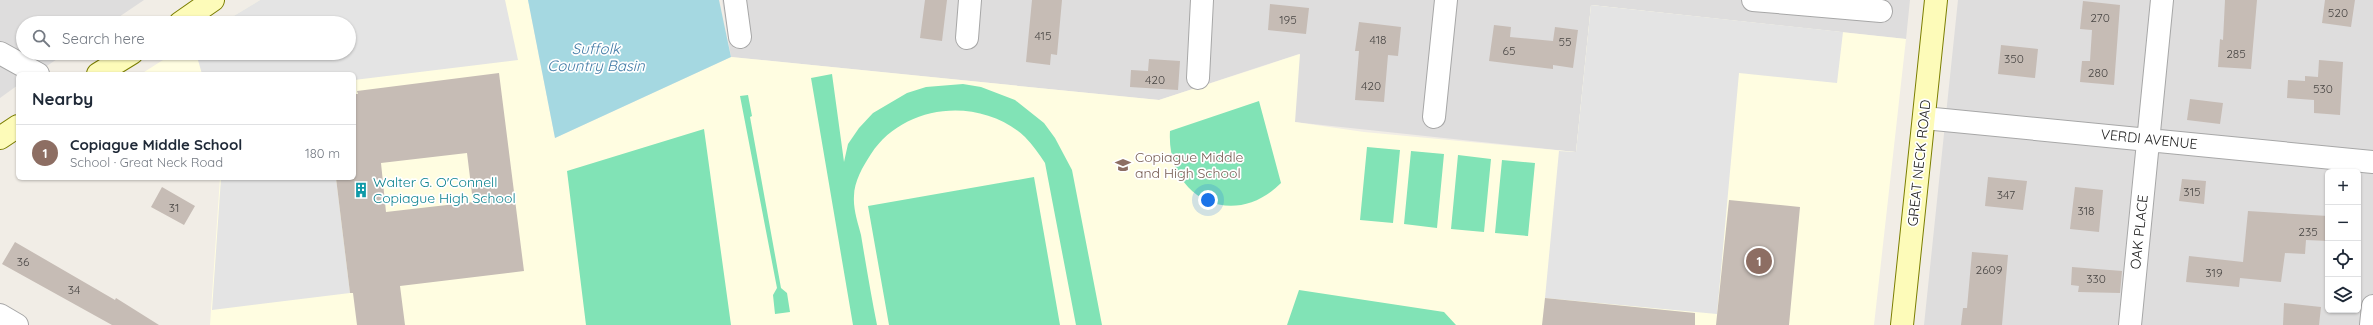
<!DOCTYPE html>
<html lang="en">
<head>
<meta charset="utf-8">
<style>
  body { margin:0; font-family:Quicksand,sans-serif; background:#f6f6f7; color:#1f2937 }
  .controls { position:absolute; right:12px; bottom:12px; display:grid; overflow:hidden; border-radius:6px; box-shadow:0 1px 3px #0004 }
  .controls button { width:36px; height:36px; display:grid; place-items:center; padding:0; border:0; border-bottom:1px solid #e0e1e3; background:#fff; color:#1f2937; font:20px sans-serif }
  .you { position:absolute; left:1208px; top:200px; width:14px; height:14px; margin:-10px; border:3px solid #fff; border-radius:50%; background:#1a73e8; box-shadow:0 0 0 6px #1a73e833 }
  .badge { display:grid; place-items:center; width:26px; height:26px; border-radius:50%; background:#db2777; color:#fff; font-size:13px; font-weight:700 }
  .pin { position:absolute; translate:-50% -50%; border:2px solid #fff; box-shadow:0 1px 4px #0006 }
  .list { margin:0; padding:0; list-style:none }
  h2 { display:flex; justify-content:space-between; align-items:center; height:52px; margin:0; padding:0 16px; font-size:17px }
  h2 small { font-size:13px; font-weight:400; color:#747a83 }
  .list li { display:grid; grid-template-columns:26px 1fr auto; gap:12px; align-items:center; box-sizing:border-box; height:56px; padding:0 16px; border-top:1px solid #e0e1e3 }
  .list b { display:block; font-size:15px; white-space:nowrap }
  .list p { margin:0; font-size:13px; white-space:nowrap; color:#747a83 }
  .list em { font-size:13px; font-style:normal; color:#747a83 }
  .icon { flex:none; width:22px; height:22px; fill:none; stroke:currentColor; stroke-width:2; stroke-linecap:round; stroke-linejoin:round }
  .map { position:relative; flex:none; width:2373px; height:325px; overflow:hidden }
  .search { position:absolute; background:#fff; box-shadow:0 1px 3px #0004; left:16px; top:16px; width:340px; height:44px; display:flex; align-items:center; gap:10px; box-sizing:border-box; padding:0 14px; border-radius:22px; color:#747a83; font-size:15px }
  .panel { position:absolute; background:#fff; box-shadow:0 1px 3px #0004; left:16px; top:72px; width:340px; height:108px; border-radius:6px }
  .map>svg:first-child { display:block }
  .residential { fill:#dedddd; fill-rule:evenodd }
  .education { fill:#fffde1 }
  .pitch { fill:#81e3b6 }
  .parking { fill:#e4e4e4 }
  .water { fill:#a5d8e1 }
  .building { fill:#c6bcb5; fill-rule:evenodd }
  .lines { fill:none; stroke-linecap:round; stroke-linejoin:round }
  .street-casing { stroke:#a7a7a7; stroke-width:24 }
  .secondary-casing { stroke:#7b7e00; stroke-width:24 }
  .street { stroke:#fff; stroke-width:22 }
  .secondary { stroke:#fdfbb9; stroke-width:22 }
  .labels { text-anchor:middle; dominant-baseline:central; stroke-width:3.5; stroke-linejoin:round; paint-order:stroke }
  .number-label { font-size:12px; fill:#4a4745 }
  .street-label { font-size:14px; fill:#202020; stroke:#fff }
  .education-label { font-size:14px; fill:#785e54; stroke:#fff; text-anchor:start }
  .culture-label { font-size:14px; fill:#0d838f; stroke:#fff; text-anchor:start }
  .water-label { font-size:15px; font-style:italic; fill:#427ba6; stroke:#fff }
</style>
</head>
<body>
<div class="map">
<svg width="2373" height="325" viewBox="0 0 2373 325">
  <rect width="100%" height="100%" fill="#f1ede6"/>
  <!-- residential -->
  <path class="residential" d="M0 0H144L110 23H23V53H66L35 74H18V85L0 98Z
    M722 0H1910L1906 39 1591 5 1576 152 1294 122 1299 54 1159 100 731 57Z
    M1958 0H2373V325H1924ZM2328 172H2358V310H2328Z"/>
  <!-- education -->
  <path class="education" d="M260 0H528L555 138 731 57 1159 100 1300 54 1295 122 1364 132 1576 152 1591 5 1906 39 1874 325H210L220 178H354V74H141L174 53H349V23H222Z"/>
  <!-- pitch -->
  <path class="pitch" d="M832 74 844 162 848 144 859 128 873 113 907 93 926 87 963 84 981 87 1015 100 1044 123 1055 138 1072 170 1102 325H1076L1045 163C1039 154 1033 145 1025 137 981 96 904 103 871 154 863 166 854 182 854 196 853 209 858 223 861 235 866 265 871 295 877 325H853L811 78Z
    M748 95 752 116 750 117 781 288 787 293 790 312 775 314 773 295 777 288 740 96Z
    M1259 101 1281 183C1233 231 1166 198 1170 131Z
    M704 129 731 325H586L567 171Z
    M1367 147 1400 150 1393 223 1360 220Z
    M1411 151 1444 154 1437 228 1404 224Z
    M1458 155 1491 159 1484 232 1451 229Z
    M1502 160 1535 163 1528 236 1495 233Z
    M1034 177 1060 325H889L868 206Z
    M1299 290 1444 312 1456 325H1287Z"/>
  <!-- parking -->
  <path class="parking" d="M260 0H505L518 60 354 80V74H202L196 53H349V23H222Z
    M1591 5 1843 32 1837 83 1739 73 1717 314 1545 298 1559 151 1576 152Z
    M221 178H336L350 293 212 310Z"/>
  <!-- water -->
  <path class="water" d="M528 0H719L731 57 555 138Z"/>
  <!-- building -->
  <path class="building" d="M925 0H947L942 41 920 38Z
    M1032 0H1062L1057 55 1051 54 1050 65 1026 62Z
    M2225 0H2257L2251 69 2218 67 2220 39 2223 40Z
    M2325 0H2355L2351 27 2322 23Z
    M2083 1 2120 5 2114 85 2080 82 2082 61H2090L2092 30 2080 29Z
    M1270 4 1309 8 1306 34 1268 30Z
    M1359 22 1401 27 1398 56 1388 55 1384 102 1355 100 1359 51H1355Z
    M1494 25 1511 27 1510 37 1553 41 1555 27 1578 30 1573 68 1553 65V69L1489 61Z
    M2001 45 2038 49 2035 78 1998 74Z
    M1149 59 1180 61 1178 90 1130 87 1131 70 1148 71Z
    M2319 60 2343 62 2340 115 2314 113V100L2287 98 2288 80 2305 81V76L2318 77Z
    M499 73 524 271 400 286 405 325H357L353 293H350L336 178H354V94H358L357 91ZM467 153 473 202 386 212 381 163Z
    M2190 99 2223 103 2220 124 2187 120Z
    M1988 177 2027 181 2023 210 1985 206Z
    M2182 179 2206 181 2204 204 2179 201Z
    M162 187 195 206 184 225 151 207Z
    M2075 187 2103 190 2099 232 2070 229Z
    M1729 200 1800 207 1789 325H1716Z
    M2248 211 2328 216 2327 241 2306 240 2305 254 2285 253 2281 282 2240 278 2239 287 2186 282 2189 256 2243 262Z
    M15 242 115 300 116 298 159 325H112L2 264Z
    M1972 252 2008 255 2002 325H1961L1963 308H1967Z
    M2072 267 2122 271 2120 293 2078 292 2079 286 2071 285Z
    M1545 298 1695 313V325H1542Z
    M2284 303 2321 307 2319 325H2283Z"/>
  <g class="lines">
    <defs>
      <path id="street" d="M735 0 740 37
        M1753 0 1881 11
        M967 38 970 0
        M0 53 38 74
        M1198 78 1202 0
        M1434 117 1446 0
        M1924 118 2373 162
        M0 315 17 325
        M2130 325 2162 0
        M2371 325 2373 306"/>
      <path id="secondary" d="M180 23 213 0
        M98 74 132 53
        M0 138 18 126
        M1902 325 1936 0"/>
    </defs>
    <!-- street casing -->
    <use href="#street" class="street-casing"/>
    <!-- secondary casing -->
    <use href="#secondary" class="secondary-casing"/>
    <!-- street -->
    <use href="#street" class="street"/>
    <!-- secondary -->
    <use href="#secondary" class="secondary"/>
  </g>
  <!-- icons -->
  <defs>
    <symbol id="school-bare" viewBox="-9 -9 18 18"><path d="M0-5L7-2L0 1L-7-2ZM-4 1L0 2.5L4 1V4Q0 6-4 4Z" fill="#8d6e63" stroke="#fff" stroke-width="2.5" paint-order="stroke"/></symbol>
    <symbol id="building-bare" viewBox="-9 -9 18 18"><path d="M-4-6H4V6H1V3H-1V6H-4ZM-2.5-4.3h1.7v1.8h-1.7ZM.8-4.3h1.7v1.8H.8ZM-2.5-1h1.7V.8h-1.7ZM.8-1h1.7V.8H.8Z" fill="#0f9aa8" stroke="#fff" stroke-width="2.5" paint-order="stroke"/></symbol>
  </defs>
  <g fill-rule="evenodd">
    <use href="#school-bare" x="1112" y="154" width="22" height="22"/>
    <use href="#building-bare" x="350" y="179" width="22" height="22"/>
  </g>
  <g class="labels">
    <!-- number labels -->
    <g class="number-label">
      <text x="2338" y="12">520</text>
      <text x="2100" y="17">270</text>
      <text x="1288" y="19">195</text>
      <text x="1043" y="35">415</text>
      <text x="1378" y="39">418</text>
      <text x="1565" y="41">55</text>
      <text x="1509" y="50">65</text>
      <text x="2236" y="53">285</text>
      <text x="2014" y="58">350</text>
      <text x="2098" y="72">280</text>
      <text x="1155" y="79">420</text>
      <text x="1371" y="85">420</text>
      <text x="2323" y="88">530</text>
      <text x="2192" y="191">315</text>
      <text x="2006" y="194">347</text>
      <text x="174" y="207">31</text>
      <text x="2086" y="210">318</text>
      <text x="2308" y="231">235</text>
      <text x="23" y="261">36</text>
      <text x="1989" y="269">2609</text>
      <text x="2214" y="272">319</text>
      <text x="2096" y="278">330</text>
      <text x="74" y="289">34</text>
    </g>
    <!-- street labels -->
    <g class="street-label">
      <text transform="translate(2149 139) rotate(6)">VERDI AVENUE</text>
      <text transform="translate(1919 163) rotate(-84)">GREAT NECK ROAD</text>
      <text transform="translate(2139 232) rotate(-84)">OAK PLACE</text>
    </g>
    <!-- education labels -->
    <g class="education-label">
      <text x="1135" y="157">Copiague Middle<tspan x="1135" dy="16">and High School</tspan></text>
    </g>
    <!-- culture labels -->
    <g class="culture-label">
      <text x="373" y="182">Walter G. O'Connell<tspan x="373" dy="16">Copiague High School</tspan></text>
    </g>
    <!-- water labels -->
    <g class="water-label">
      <text x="596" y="48">Suffolk<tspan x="596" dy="17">Country Basin</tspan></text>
    </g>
  </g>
</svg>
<div class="controls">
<button>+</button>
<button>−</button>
<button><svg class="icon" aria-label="locate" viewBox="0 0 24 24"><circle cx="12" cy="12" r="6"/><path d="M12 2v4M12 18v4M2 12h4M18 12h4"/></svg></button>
<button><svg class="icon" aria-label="layers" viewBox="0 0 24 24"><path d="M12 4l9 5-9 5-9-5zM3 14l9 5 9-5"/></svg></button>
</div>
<div class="you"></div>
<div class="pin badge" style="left:1759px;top:261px;background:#8d6e63">1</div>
<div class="search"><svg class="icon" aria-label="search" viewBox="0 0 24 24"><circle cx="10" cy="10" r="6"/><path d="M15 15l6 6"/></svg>Search here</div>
<section class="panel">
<h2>Nearby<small></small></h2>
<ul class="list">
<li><span class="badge" style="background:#8d6e63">1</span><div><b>Copiague Middle School</b><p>School · Great Neck Road</p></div><em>180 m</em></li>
</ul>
</section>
</div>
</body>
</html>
